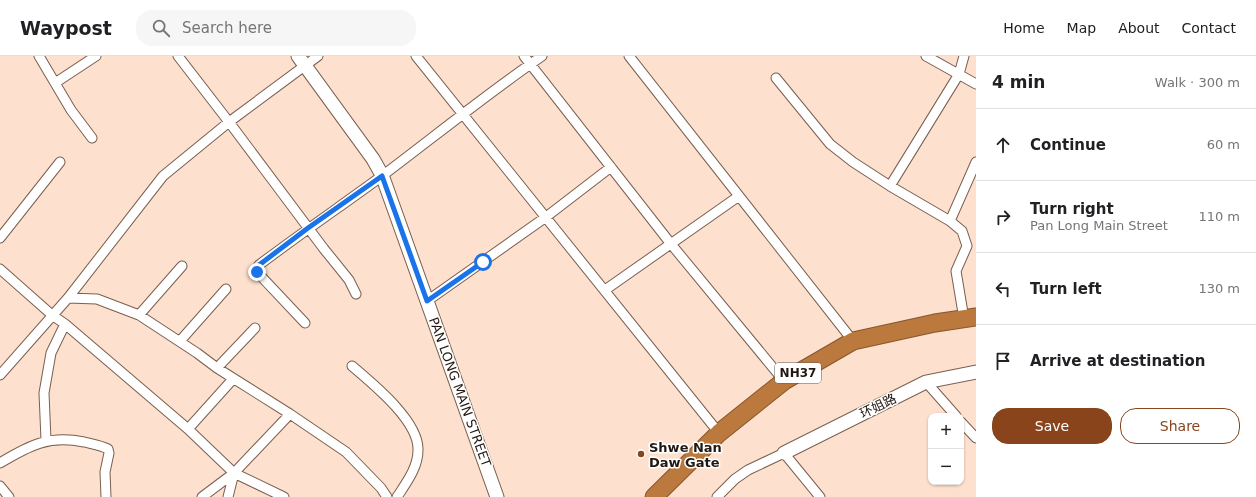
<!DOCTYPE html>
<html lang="en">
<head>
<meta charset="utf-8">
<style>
  body { margin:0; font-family:"DejaVu Sans","Noto Sans SC",sans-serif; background:#f6f6f6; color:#202124 }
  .controls { position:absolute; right:12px; bottom:12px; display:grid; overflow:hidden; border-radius:8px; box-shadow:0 1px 3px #0004 }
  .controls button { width:36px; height:36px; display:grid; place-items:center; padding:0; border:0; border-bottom:1px solid #e0e0e0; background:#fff; color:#202124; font:20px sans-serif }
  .stop { position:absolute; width:12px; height:12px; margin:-9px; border:3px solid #1a73e8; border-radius:50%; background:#fff }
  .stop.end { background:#1a73e8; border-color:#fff; box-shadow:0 1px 4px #0008 }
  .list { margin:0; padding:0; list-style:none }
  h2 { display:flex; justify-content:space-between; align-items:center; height:52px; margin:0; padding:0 16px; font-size:17px }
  h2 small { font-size:13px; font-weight:400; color:#757577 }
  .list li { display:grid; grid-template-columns:26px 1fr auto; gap:12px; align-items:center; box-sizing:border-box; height:72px; padding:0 16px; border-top:1px solid #e0e0e0 }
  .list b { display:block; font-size:15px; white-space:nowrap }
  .list p { margin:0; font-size:13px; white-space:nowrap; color:#757577 }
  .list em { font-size:13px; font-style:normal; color:#757577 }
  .actions { display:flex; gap:8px; padding:12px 16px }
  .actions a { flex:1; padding:9px 0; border:1px solid #89441b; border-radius:16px; text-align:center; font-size:14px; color:#89441b }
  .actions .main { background:#89441b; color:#fff }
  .icon { flex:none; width:22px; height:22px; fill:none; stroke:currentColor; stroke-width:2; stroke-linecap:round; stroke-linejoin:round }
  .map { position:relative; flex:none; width:976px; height:441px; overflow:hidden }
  header { display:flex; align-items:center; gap:24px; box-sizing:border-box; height:56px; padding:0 20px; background:#fff; border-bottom:1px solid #e0e0e0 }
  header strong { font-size:19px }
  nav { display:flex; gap:22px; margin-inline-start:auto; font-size:14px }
  .search { width:280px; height:36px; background:#f6f6f6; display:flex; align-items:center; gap:10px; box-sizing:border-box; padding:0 14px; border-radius:16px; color:#757577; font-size:15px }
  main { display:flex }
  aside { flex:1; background:#fff }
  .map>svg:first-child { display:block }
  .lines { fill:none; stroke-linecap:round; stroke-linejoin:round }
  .street-casing { stroke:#795f4f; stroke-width:11 }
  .secondary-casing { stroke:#795f4f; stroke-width:15 }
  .highway-casing { stroke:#85572e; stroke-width:19 }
  .street { stroke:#fff; stroke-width:9 }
  .secondary { stroke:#fff; stroke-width:13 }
  .highway { stroke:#bb793d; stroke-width:17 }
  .route { stroke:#1a73e8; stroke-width:5 }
  .poi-dot { fill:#89441b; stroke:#fff; stroke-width:1.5 }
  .labels { text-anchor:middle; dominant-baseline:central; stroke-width:3; stroke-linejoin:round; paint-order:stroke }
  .shield { fill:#fff; stroke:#645d58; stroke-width:1 }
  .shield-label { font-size:12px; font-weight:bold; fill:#221811 }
  .street-label { font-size:13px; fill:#221811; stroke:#fff }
  .poi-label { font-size:13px; font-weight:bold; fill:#221811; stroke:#fff; text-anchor:start }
</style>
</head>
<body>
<header>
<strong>Waypost</strong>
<div class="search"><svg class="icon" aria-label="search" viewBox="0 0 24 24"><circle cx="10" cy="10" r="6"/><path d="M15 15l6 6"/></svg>Search here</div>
<nav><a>Home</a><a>Map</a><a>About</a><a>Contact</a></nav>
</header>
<main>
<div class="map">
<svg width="976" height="441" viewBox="0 0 976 441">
  <rect width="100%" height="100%" fill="#fee0ce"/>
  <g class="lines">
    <defs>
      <path id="street" d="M39 0 71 54 92 82
        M178 0 229 66 324 193 341 214 349 224 356 238
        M416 0 719 377
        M524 0 671 188 784 325
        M629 0 853 285
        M926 0 976 28
        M776 22 830 88 853 106 890 130 950 165 962 175 967 190 956 215 964 263
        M55 27 96 0
        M890 130 959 18 964 0
        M950 165 976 106
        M0 182 60 106
        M0 213 52 259 65 268 188 373 234 417 284 441
        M605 234 739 140
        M68 242 97 243 139 259 197 297 217 312 290 358 346 396 381 432 387 441
        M427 245 546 161 611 111
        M139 259 182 210
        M305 267 257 216 256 213 259 209C300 178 341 150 382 120 435 80 487 38 542 0
        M180 285 226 233
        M352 310C373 328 419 365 418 394 418 412 406 427 397 441
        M217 312 255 272
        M0 319 68 242 163 120 229 66 318 0
        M926 326 956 360
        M961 366 976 382
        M188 373 233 323
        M46 384 44 337 51 297 65 268
        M0 407C30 389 49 379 84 386 92 388 100 389 108 393L109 397 105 416 106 441
        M0 430 9 441
        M202 441 234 417 290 358
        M228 441 234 417
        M717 441 735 423 748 414 784 397 820 441"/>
      <path id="secondary" d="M298 0 373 103 382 119 497 441
        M784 397 926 326 976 316"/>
      <path id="highway" d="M654 441 719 377 784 325 853 285 935 267 976 261"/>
    </defs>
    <!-- street casing -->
    <use href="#street" class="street-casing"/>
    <!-- secondary casing -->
    <use href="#secondary" class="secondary-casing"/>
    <!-- highway casing -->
    <use href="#highway" class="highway-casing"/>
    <!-- street -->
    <use href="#street" class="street"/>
    <!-- secondary -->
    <use href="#secondary" class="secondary"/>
    <!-- highway -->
    <use href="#highway" class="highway"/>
  </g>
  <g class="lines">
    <!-- route -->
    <path class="route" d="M257 216 256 213 259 209 308 172 382 120 427 245 483 206"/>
  </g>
  <!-- markers -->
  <circle class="poi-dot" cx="641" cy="398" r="4"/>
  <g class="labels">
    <!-- shield labels -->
    <rect class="shield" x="775" y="307" width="46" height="20" rx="3"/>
    <g class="shield-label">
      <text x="798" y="317">NH37</text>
    </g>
    <!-- street labels -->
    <g class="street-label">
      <text transform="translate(460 336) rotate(70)">PAN LONG MAIN STREET</text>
      <text transform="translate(878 350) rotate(-26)">环姐路</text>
    </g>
    <!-- poi labels -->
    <g class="poi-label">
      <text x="649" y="391">Shwe Nan<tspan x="649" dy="15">Daw Gate</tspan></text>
    </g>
  </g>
</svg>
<div class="controls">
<button>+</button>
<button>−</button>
</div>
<div class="stop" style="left:483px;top:206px"></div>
<div class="stop end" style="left:257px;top:216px"></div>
</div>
<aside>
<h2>4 min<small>Walk · 300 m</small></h2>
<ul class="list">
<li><svg class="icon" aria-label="ahead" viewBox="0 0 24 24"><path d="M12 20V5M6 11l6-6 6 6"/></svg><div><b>Continue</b></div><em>60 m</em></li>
<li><svg class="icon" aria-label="right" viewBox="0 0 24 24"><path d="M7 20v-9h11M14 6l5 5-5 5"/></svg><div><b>Turn right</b><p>Pan Long Main Street</p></div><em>110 m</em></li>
<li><svg class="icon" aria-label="left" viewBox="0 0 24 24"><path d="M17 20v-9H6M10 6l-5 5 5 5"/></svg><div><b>Turn left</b></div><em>130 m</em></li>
<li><svg class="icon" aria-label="arrive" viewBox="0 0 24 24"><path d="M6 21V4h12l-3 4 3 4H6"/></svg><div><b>Arrive at destination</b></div></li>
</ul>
<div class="actions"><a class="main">Save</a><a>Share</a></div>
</aside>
</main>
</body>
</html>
